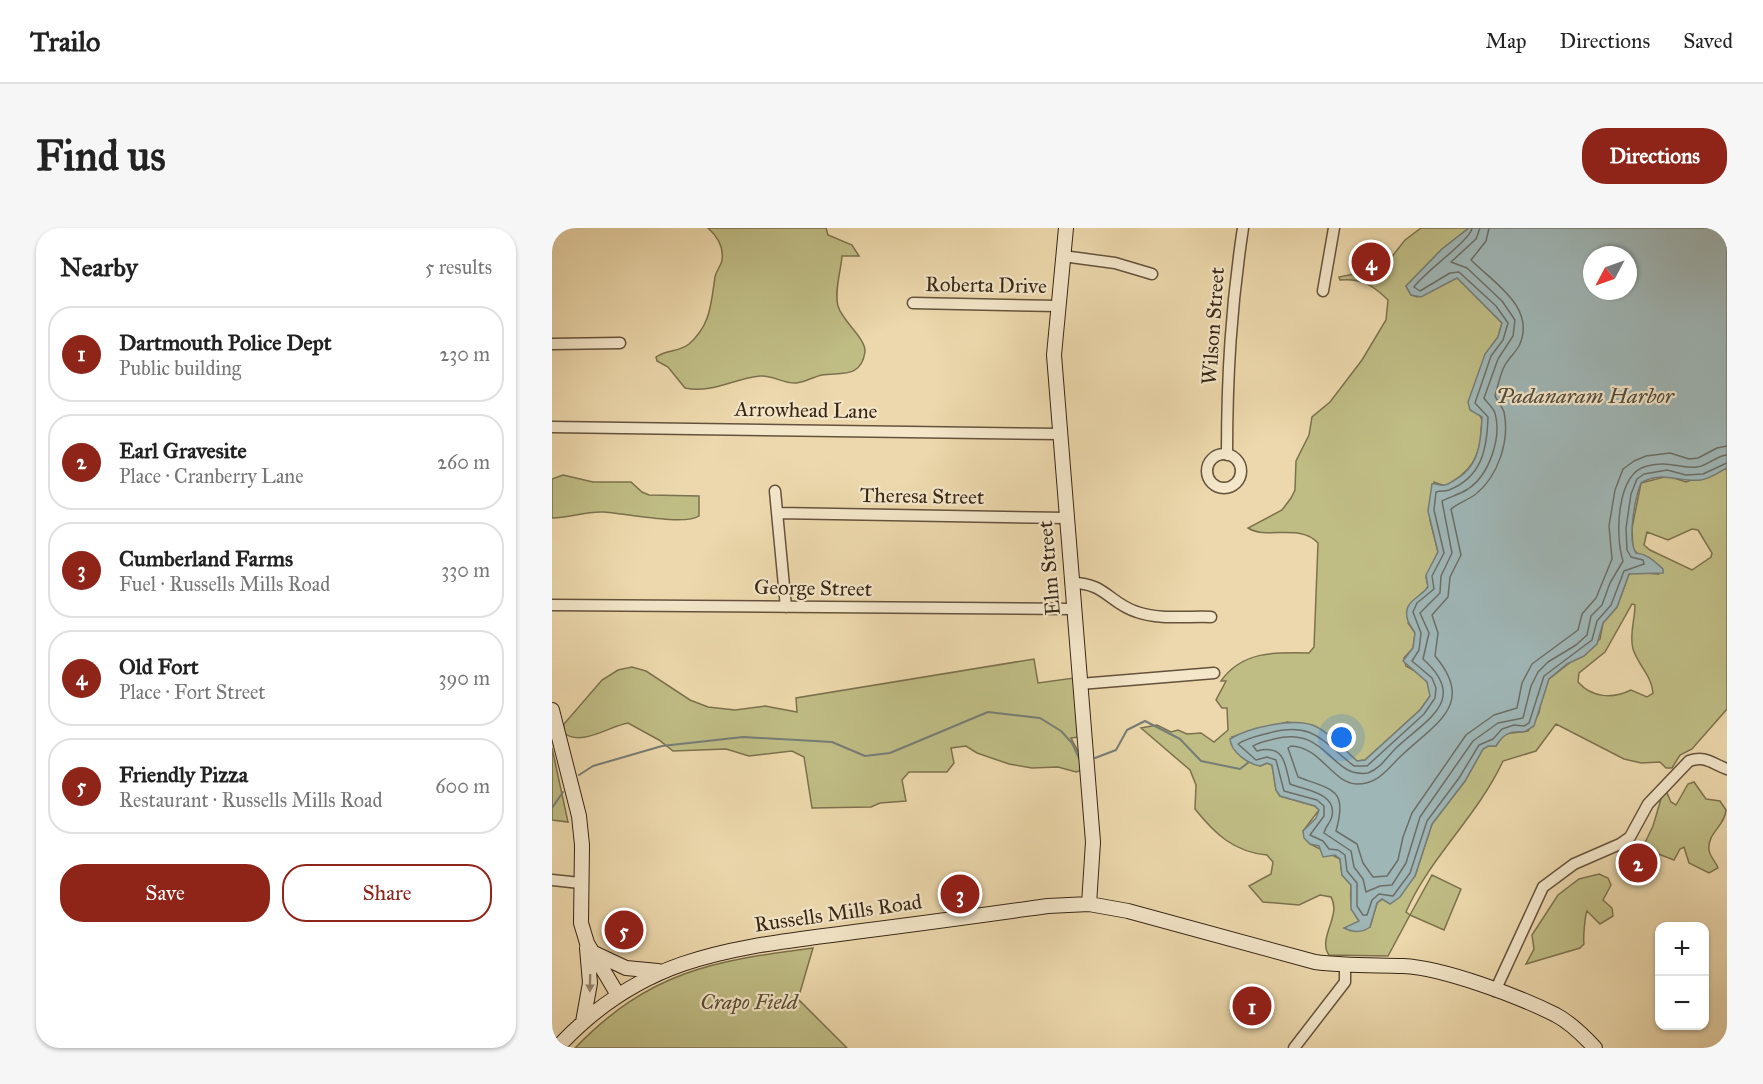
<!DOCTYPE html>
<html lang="en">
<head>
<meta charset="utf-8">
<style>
  body { margin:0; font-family:"IM FELL Great Primer",serif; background:#f6f6f6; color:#222 }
  .controls { position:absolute; right:18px; bottom:18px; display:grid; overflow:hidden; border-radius:12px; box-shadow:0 2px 4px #0004 }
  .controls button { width:54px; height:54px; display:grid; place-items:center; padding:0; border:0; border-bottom:2px solid #e0e0e0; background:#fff; color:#222; font:30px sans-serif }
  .compass { position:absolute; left:1031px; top:18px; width:54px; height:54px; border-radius:50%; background:#fff; box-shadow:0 2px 4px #0004; rotate:229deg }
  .you { position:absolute; left:790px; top:510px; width:21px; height:21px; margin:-15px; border:4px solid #fff; border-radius:50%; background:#1a73e8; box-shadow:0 0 0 9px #1a73e833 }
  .badge { display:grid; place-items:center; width:39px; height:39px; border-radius:50%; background:#8f2418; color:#fff; font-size:20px; font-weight:700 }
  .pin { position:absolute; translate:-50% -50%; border:3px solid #fff; box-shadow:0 2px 6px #0006 }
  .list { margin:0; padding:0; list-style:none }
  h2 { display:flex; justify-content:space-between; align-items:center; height:78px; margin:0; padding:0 24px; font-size:26px }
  h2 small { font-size:20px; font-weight:400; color:#767676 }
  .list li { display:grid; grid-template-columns:39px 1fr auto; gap:18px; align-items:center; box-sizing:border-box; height:96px; margin:0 12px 12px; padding:0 12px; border:2px solid #e0e0e0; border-radius:24px }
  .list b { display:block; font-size:22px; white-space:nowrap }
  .list p { margin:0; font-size:20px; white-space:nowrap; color:#767676 }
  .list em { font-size:20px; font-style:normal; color:#767676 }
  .actions { display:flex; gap:12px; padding:18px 24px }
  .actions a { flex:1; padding:14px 0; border:2px solid #8f2418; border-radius:24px; text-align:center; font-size:21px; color:#8f2418 }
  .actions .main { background:#8f2418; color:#fff }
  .map { position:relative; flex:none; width:1175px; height:820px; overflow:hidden; border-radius:24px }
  header { display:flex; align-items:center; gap:36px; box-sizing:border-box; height:84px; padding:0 30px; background:#fff; border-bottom:2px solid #e0e0e0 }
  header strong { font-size:28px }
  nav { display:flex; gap:33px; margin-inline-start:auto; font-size:21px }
  .intro { display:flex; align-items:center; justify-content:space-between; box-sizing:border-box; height:144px; padding:0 36px }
  h1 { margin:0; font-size:42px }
  .button { padding:15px 27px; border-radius:24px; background:#8f2418; color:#fff; font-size:21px; font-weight:700 }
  main { display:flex; gap:36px; padding:0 36px }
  aside { flex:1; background:#fff; border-radius:24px; box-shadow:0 2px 4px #0004 }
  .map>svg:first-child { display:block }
  .green { fill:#bfbc84; stroke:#7c714d; stroke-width:1.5; fill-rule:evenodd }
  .water { fill:#9fb6b6; stroke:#767c76; stroke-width:1.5; fill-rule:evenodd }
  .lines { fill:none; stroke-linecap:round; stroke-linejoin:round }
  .shore { stroke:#6c6e66; stroke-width:1.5 }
  .stream { stroke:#767c76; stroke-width:2 }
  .street-casing { stroke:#65523c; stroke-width:13 }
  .secondary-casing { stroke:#382616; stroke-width:16 }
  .street { stroke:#f3e6c9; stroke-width:10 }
  .secondary { stroke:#f3e6c9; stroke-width:14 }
  .oneway { fill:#968670 }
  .labels { text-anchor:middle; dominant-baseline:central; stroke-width:4.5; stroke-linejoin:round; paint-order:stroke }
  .street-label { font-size:21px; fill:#382616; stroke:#f3e6c9 }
  .park-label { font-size:21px; font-style:italic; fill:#5a4c32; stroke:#f3e6c9 }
  .water-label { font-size:22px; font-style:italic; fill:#524a3e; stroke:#f3e6c9 }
</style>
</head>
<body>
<header>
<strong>Trailo</strong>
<nav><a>Map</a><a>Directions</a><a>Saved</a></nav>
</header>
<div class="intro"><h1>Find us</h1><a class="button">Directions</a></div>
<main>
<aside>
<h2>Nearby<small>5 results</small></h2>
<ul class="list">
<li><span class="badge">1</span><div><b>Dartmouth Police Dept</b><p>Public building</p></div><em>230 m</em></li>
<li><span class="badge">2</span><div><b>Earl Gravesite</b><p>Place · Cranberry Lane</p></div><em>260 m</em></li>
<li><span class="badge">3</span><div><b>Cumberland Farms</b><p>Fuel · Russells Mills Road</p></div><em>330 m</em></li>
<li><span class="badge">4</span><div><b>Old Fort</b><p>Place · Fort Street</p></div><em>390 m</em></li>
<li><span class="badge">5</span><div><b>Friendly Pizza</b><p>Restaurant · Russells Mills Road</p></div><em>600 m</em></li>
</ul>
<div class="actions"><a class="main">Save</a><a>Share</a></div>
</aside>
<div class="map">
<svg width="1175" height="820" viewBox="0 0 1175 820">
  <rect width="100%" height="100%" fill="#ecd8ac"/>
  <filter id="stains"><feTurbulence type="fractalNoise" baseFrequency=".00333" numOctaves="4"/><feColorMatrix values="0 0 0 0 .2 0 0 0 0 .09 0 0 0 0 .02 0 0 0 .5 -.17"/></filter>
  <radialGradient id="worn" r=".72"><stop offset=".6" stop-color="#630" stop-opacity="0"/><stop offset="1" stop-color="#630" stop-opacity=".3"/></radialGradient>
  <!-- green -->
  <path class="green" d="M156 0H274L276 7 300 17 307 28H290C289 42 282 64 286 78 290 93 314 110 313 124 309 151 288 144 270 147 261 149 253 154 244 155 232 156 221 147 208 148 183 150 160 166 133 160L116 139 105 133 104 129C114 122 127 124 137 116 159 97 159 75 163 49 164 43 169 38 170 32 172 19 165 8 156 0Z
    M869 0H917L890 21 854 58 859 67 865 69 905 49 950 95 946 109 940 117 926 184C931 190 930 195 929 202 929 230 917 245 893 258L882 254 878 292 886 324 874 349 876 358 856 395 863 405 861 420 852 430 854 438C867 445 879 451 878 468L868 482 813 532 805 533 791 520 743 495 735 494 680 509 708 538 715 535 720 537 724 562 728 568 763 578 767 582 751 603 758 616 788 631 790 647 799 657C798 672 798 681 807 693L804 696 818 699 825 675 863 648 880 596 913 553 931 521 936 518H944L952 506 976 503 987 485 991 462 997 451 1048 411 1051 395 1065 379 1077 346 1082 344 1106 346 1081 321 1080 300 1089 255 1116 248 1134 254 1175 240V481L1140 521 1128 527 1120 540H1114L1108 534 1089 535 1072 531 1004 496 984 523 951 533C925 589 878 629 854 684L858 687 880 647 909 661 892 702 858 687 836 728 777 727C765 711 790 687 779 669L768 667 747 677 711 674 697 658 719 646 721 634 715 627C682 624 663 606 643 581L644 557 638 542 589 500 605 497 619 504 626 502 635 506 649 505 662 514 676 502 675 480H670L664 472 674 453H669C690 423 723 424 757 425L762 419 766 315C748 295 715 312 696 300L730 282 739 270 743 262 744 233 757 207 760 189 778 174 810 132 834 92 836 72C821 57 809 50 788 52L787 49 831 40 853 12ZM1140 301 1146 302 1160 325 1159 329 1140 342 1098 322 1092 317 1095 304 1116 312ZM1080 376 1083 377C1083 392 1077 406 1081 421 1086 437 1100 448 1101 465L1095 469 1079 462C1061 471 1040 470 1026 454L1027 445 1053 424Z
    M11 247 41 254H79L90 264 97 267 147 268V288C132 298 71 285 51 284 34 283 17 290 0 290V251Z
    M482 431 486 455 522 450 526 509 519 510 528 527 530 542 524 544 506 539 480 540 457 536 425 525 414 518 399 520 402 535 395 544H357L350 552 354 573 328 575 319 579 260 580 252 529 240 523 197 528 174 521 121 523 107 512 76 495C57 498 28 520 11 504L12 496 50 452 66 442 80 439 94 443 138 472 156 479 183 482 213 478 245 484 244 470Z
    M0 520 16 594 0 592Z
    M1142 554 1154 571 1168 573 1174 582C1173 598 1155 605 1157 622 1158 629 1164 634 1166 640L1157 645 1137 635 1132 619 1128 621 1122 632 1104 625 1092 629 1088 625 1101 598 1111 564 1115 565 1119 574 1124 577 1136 556Z
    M1047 646 1056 650 1059 657 1051 672 1060 680 1061 688 1048 696 1035 683C1033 688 1031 709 1032 716L1028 720 974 736 982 721 980 707 1006 667 1027 651Z
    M261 720 246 771 295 820H23C98 743 160 733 261 720Z"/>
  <!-- water -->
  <path class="water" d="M917 0H1175V240C1167 244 1158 251 1149 252 1128 255 1109 242 1089 255 1083 270 1075 312 1084 325 1096 326 1102 333 1111 341V345L1077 346 1065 379 1051 395 1045 416 1032 428 1015 436 997 451 982 498 972 504C958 503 951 506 944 518H936L931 521 913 553 880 596 863 648 848 669 838 676 830 671 825 675 818 699C810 705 800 704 792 700L807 693 799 681V657L790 647 788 631 783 627 771 629 767 618 758 616 752 610 751 603 764 590 767 582 763 578 728 568 724 562 720 537 715 535 708 538C696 536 679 524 678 511 696 500 744 488 765 499 780 507 792 522 805 533L813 532 868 482 878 468 875 454 851 433 861 420 863 405C861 400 857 397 856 393 849 374 868 370 876 359L874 347 886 324 876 283 880 256C885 255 887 258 893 257 896 257 898 255 901 253 927 240 929 215 930 189L918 182 916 174 933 126 946 109 950 95 905 50 869 69 859 67 854 58 890 21ZM1040 27H1076V63H1040Z"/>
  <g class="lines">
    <!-- shore -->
    <path class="shore" d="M920 0C919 12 872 44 862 59L868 63 898 45 907 44 944 78 956 95 951 112 939 128 923 175 936 189C935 221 930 249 897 262 892 264 889 262 884 264L882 282 892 325 880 348 882 361 865 375 861 384 869 405 867 422 860 433 880 450 884 460 883 470 872 486 815 538H802C770 513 761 493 717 505 706 508 695 510 686 516L704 532 715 529 724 532 732 563 765 572 772 578V588L758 607 771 613 777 621 786 622 793 627 795 643 805 655V678L811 687H815L820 672 827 666 841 668 858 645 875 593 907 550 927 517 941 511 950 501 962 497 972 498 977 495 992 448 1040 412 1045 393 1059 377 1072 343 1092 336 1091 332 1079 329 1075 322 1074 300 1079 266 1085 251 1092 246 1115 242 1134 247 1151 246 1175 235
      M928 0 924 11 899 34 915 40 950 73 963 92 961 108 946 131 932 170C935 175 941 179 943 185 950 210 937 247 916 261 908 266 898 269 890 273L900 325 889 348 888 365 868 385 877 405 871 431C917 472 875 491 844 520 835 529 829 540 816 545 778 551 776 497 722 511 715 513 707 514 701 518L705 523C733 516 733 536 738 556 753 562 785 565 780 588 779 594 773 599 772 605L799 623 802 639 811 651 814 664 828 658 840 657 854 635 868 589 921 513 946 495 971 490 979 458 986 444 996 434 1024 417 1035 407 1039 388 1050 377 1058 355 1071 333C1063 309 1064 245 1095 238 1118 232 1126 241 1145 239 1156 238 1163 228 1175 227
      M937 0 934 13 919 32C942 55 985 80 967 118 963 125 957 130 953 137 948 146 946 158 943 168 945 173 950 178 952 184 958 213 946 248 924 266 916 272 906 275 899 281L909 327 898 349 896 369 880 387 886 405 883 428C924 476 884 495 850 527 836 540 827 556 805 556 780 555 769 519 739 518L736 520 746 549C781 562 796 561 784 603L805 616 811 635 821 649 835 648 846 632 851 609 860 585 914 507 942 487 965 480 970 455 980 436 1026 402 1030 386 1044 370 1060 331 1057 298 1063 262 1071 241 1082 233 1094 228 1118 225 1137 231 1146 230 1165 220 1175 218"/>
    <!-- stream -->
    <path class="stream" d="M543 530 564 522 575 502 593 493 628 511 649 533 688 541 697 534
      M27 547 41 538 110 518 191 509 280 514 313 528 338 525 436 484 488 490 509 503 520 515 527 530
      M0 580 11 564"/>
    <defs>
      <path id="street" d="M511 28 563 35 600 46
        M771 63 782 0
        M361 75 506 78
        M0 116 68 115
        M0 199 508 206
        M655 243a17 17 0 1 1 34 0a17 17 0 1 1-34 0Z
        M675 227C675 147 679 79 691 0
        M223 263 234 379
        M226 285 514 290
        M519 355C553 354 558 376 585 384 607 392 636 388 659 389
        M0 377 522 381
        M528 456 662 445
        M0 652 28 655
        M943 763 991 659 1022 636 1068 616 1078 609 1096 576 1137 533C1154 527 1160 536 1175 541
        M742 820 793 754V738"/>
      <path id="secondary" d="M514 0 502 127 541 614 537 676
        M0 482 27 588 30 617 29 695 35 715 66 767
        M42 725 74 740 106 743
        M31 794 38 755 35 720
        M5 820C92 725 183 720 302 704 367 696 431 687 496 678L537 676 576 683 763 734C793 738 821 737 851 738 892 740 966 768 1004 787 1019 795 1032 808 1043 820"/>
    </defs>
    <!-- street casing -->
    <use href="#street" class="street-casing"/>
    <!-- secondary casing -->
    <use href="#secondary" class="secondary-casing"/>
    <!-- street -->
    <use href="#street" class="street"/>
    <!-- secondary -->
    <use href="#secondary" class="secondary"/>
  </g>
  <!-- one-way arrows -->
  <defs><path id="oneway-solid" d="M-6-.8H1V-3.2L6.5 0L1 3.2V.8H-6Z" transform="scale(1.5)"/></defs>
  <use class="oneway" href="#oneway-solid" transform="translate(38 755) rotate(91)"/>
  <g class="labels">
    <!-- street labels -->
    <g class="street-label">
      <text transform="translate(434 57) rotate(1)">Roberta Drive</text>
      <text transform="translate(661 98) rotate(-86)">Wilson Street</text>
      <text transform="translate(254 182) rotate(1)">Arrowhead Lane</text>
      <text transform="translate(370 268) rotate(1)">Theresa Street</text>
      <text transform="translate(497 340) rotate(-95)">Elm Street</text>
      <text transform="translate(261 360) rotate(1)">George Street</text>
      <text transform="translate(286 685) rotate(-8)">Russells Mills Road</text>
    </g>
    <!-- park labels -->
    <g class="park-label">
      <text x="197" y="774">Crapo Field</text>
    </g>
    <!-- water labels -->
    <g class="water-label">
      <text x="1033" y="167">Padanaram Harbor</text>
    </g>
  </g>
  <rect width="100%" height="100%" filter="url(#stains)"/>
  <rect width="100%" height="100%" fill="url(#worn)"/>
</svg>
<div class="controls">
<button>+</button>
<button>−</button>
</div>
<svg class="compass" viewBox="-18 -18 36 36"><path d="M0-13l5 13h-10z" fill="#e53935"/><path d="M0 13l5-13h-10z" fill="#767676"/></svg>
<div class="you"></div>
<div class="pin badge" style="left:700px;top:778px">1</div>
<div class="pin badge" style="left:1086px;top:635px">2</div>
<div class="pin badge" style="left:408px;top:666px">3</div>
<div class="pin badge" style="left:819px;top:34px">4</div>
<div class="pin badge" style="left:72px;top:702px">5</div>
</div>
</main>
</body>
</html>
